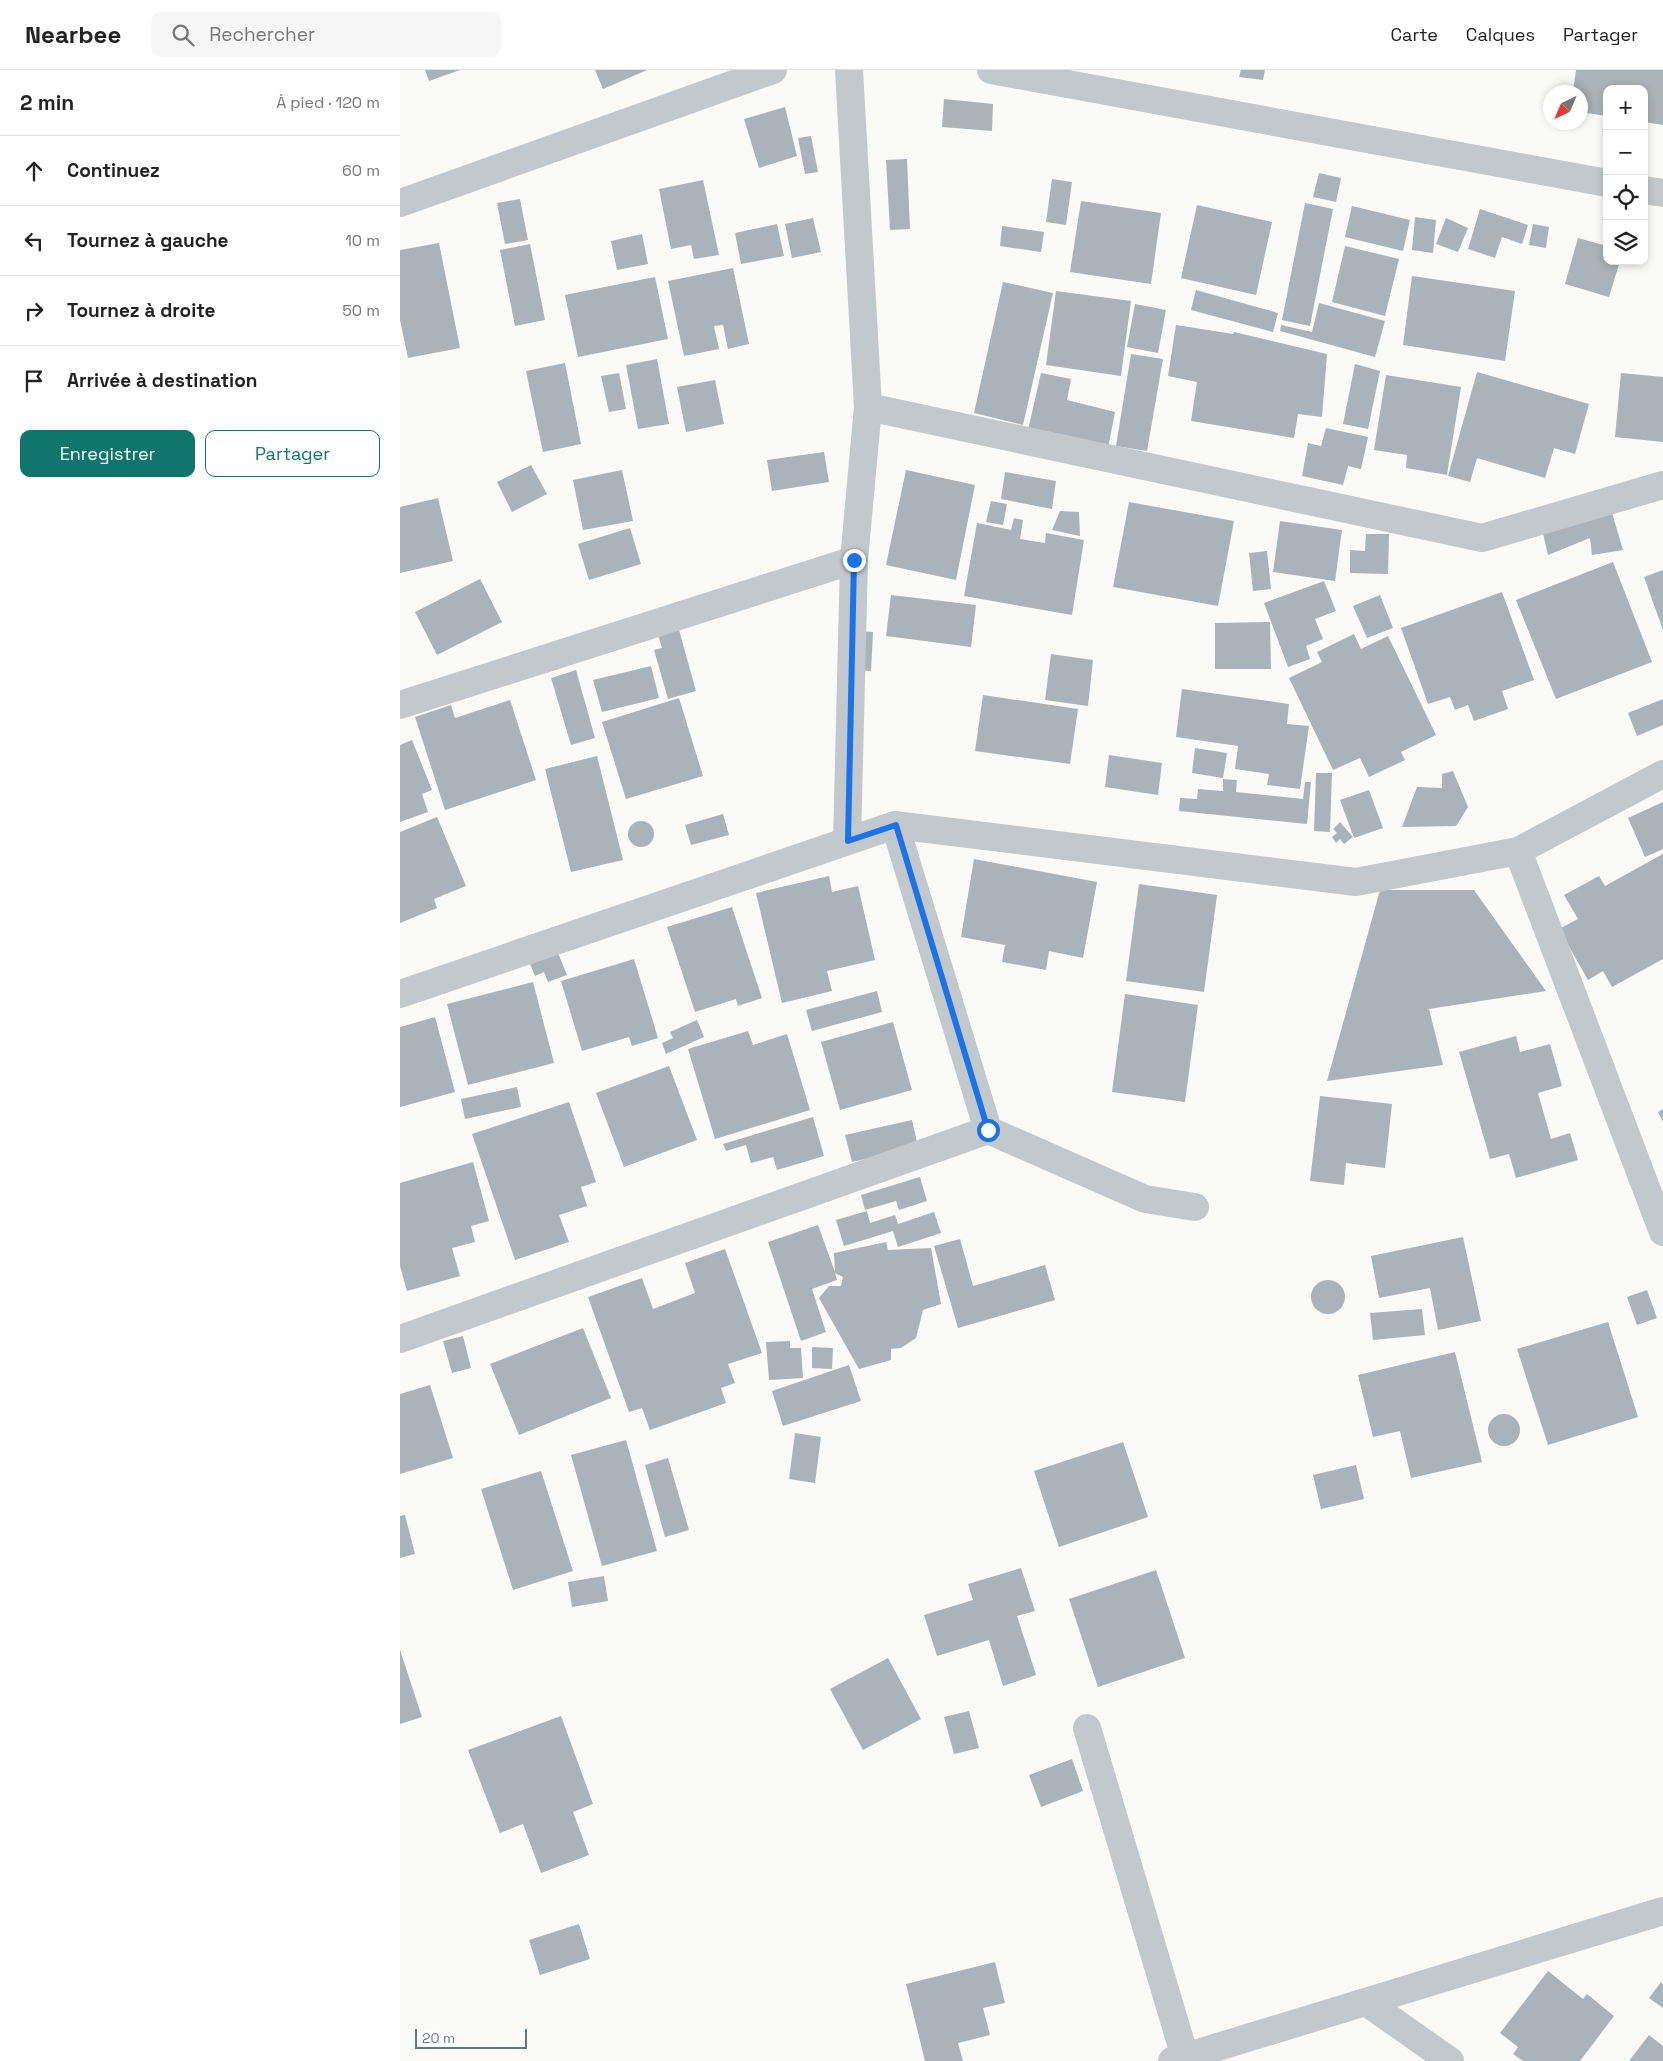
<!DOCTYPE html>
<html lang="fr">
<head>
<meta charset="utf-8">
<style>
  body { margin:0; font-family:"Space Grotesk",sans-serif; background:#f6f6f6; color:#222 }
  .controls { position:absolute; right:15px; top:15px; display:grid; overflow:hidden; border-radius:10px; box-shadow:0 2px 8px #0003 }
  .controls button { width:45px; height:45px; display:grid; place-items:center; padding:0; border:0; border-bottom:1px solid #e0e0e0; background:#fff; color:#222; font:25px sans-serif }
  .compass { position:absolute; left:1143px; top:15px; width:45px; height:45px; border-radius:50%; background:#fff; box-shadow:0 2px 8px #0003; rotate:224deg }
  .scale { position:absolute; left:15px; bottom:12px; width:112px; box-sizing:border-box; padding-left:5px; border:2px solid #657683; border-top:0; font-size:14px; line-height:18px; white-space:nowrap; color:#657683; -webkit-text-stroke:4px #fff; paint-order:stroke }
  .stop { position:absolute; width:15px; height:15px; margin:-11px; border:4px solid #1a73e8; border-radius:50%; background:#fff }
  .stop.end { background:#1a73e8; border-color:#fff; box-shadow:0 1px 5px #0008 }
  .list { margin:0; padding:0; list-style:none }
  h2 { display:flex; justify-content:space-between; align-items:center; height:65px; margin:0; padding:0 20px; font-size:21px }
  h2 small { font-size:16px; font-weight:400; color:#767676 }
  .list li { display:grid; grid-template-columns:32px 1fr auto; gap:15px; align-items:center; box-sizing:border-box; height:70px; padding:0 20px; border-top:1px solid #e0e0e0 }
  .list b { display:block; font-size:19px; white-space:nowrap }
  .list em { font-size:16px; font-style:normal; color:#767676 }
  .actions { display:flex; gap:10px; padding:15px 20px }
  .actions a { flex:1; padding:11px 0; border:1px solid #0f766e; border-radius:10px; text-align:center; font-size:18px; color:#0f766e }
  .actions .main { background:#0f766e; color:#fff }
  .icon { flex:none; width:28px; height:28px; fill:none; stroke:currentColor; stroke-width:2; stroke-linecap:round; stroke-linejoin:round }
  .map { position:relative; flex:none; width:1263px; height:1991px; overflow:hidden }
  header { display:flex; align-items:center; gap:30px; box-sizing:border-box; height:70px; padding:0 25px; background:#fff; border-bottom:1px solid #e0e0e0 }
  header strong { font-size:24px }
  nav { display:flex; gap:28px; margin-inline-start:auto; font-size:18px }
  .search { width:350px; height:45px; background:#f6f6f6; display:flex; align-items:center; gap:12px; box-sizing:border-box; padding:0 18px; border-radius:10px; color:#767676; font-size:19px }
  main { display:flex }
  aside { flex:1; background:#fff }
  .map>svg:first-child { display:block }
  .building { fill:#aab3b9 }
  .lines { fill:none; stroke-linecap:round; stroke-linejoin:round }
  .minor { stroke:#c3c8cc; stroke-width:28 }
  .tertiary { stroke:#c3c8cc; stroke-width:28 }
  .route { stroke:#1a73e8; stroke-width:6 }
</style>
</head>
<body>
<header>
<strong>Nearbee</strong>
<div class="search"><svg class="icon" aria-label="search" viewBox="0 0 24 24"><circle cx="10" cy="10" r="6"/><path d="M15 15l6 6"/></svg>Rechercher</div>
<nav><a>Carte</a><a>Calques</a><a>Partager</a></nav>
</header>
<main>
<aside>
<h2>2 min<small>À pied · 120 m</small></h2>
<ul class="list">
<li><svg class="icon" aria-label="ahead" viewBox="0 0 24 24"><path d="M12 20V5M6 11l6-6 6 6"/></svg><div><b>Continuez</b></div><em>60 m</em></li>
<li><svg class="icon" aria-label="left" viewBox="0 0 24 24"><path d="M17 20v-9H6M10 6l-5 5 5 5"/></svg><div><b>Tournez à gauche</b></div><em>10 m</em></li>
<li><svg class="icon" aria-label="right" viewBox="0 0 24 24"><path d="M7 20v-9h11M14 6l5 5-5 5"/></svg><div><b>Tournez à droite</b></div><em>50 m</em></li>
<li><svg class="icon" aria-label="arrive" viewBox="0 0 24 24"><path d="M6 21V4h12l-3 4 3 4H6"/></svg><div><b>Arrivée à destination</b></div></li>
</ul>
<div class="actions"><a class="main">Enregistrer</a><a>Partager</a></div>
</aside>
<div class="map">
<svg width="1263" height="1991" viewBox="0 0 1263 1991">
  <rect width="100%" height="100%" fill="#fafaf8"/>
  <!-- building -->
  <path class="building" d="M25 0H60L29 11Z
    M195 0H247L203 19Z
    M841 0H865L863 10 839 7Z
    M1176 0H1263V55L1244 52V19H1207V46L1180 42V22H1173Z
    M544 29 593 34 592 61 542 57Z
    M385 37 397 86 359 98 344 49Z
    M411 66 418 102 405 104 398 68Z
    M507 89 510 159 490 160 486 90Z
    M919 103 941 108 936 132 913 127Z
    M652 109 672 112 666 155 646 152Z
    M303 110 319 185 294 189 291 175 271 179 259 119Z
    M120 129 128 170 105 174 97 133Z
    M681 131 761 143 751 214 670 202Z
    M905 133 933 139 910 256 882 250Z
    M797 135 872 152 856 225 781 208Z
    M952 136 1010 150 1003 181 945 167Z
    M1080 139 1128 155 1122 174 1102 167 1095 188 1068 179Z
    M1015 147 1036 150 1033 183 1012 180Z
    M413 148 421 182 392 188 385 154Z
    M1046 148 1068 158 1058 182 1036 174Z
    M377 154 384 186 341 194 335 163Z
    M1133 154 1149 157 1146 178 1129 175Z
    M602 156 644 162 641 182 600 176Z
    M242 164 248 194 217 200 211 171Z
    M1178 168 1207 176V191H1220L1209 227 1165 214Z
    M39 173 60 278 8 288 0 250V180Z
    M130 174 145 250 115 256 100 180Z
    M945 176 999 189 985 246 932 232Z
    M333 198 349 274 328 279 323 255 314 256 319 279 284 286 268 211Z
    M1012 206 1115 221 1105 291 1003 275Z
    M255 207 268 269 178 287 165 225Z
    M603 212 653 223 623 355 574 343Z
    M796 220 878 243 873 262 791 240Z
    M656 221 731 231 721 306 646 295Z
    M919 233 985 251 975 287 880 261 881 255 912 262Z
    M735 234 766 240 758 283 727 277Z
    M776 255 833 264 834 262 927 284 922 347 898 344 894 368 791 351 797 312 768 306Z
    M731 284 763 289 747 381 716 376Z
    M257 289 269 354 238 359 226 295Z
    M165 293 181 374 143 382 126 301Z
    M955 294 980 301 968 359 943 354Z
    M1077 302 1189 334 1175 384 1154 378 1145 408 1077 388 1070 412 1048 406Z
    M219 303 226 339 209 342 201 306Z
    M641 303 671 309 667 330 715 342 708 378 628 360Z
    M1221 303 1263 307V372L1215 367Z
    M986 305 1061 317 1047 405 1006 398 1007 385 974 380Z
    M315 310 324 354 286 362 277 317Z
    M926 358 968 367 961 399 948 396 943 415 902 406 908 373 921 376Z
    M424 382 429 412 372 421 367 390Z
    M131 395 147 424 112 442 97 412Z
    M222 400 233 451 183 460 173 410Z
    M506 400 575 415 556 510 486 495Z
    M605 402 656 411 652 439 601 429Z
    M38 428 53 491 0 503V437Z
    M591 431 607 434 603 455 586 452Z
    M729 432 834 451 818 536 713 517Z
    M1210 436 1223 480 1192 485 1190 468 1148 485 1141 455Z
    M660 441 679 442 680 466 652 460Z
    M614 448 623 450 620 469 645 473 646 463 684 470 672 545 564 526 577 453 611 460Z
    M880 451 942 460 935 511 873 502Z
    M230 458 241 494 189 510 178 474Z
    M966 464H989L988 504 950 503V480L965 481Z
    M867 481 871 519 853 521 849 483Z
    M1213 492 1252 592 1156 629 1116 530Z
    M1263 500V560L1244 507Z
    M80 509 102 552 37 585 15 542Z
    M924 511 936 541 915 549 923 569 906 576 910 589 888 597 864 533Z
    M1102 522 1134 610 1102 621 1108 639 1074 651 1068 635 1055 640 1050 627 1028 634 1001 558Z
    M491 525 576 535 571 577 486 566Z
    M980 525 993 558 967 568 953 536Z
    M870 552 871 599H815V553Z
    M279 560 296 621 268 629 254 580 262 578 258 565Z
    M459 561 473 562 471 601 457 600Z
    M954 564 961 579 988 566 1036 665 1001 682 1005 690 969 707 960 688 933 700 889 608 922 592 917 582Z
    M651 584 693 590 688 636 645 630Z
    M251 596 259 628 202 642 193 610Z
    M176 600 195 668 171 675 151 608Z
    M782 619 889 634 887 654 909 656 900 719 867 715 869 704 835 699 838 676 776 667Z
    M583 625 678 639 670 694 575 681Z
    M279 628 303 706 226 729 202 652Z
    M1263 629V655L1237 666 1228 643Z
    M110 630 136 710 45 740 15 647 51 635 55 648Z
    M12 670 32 720 22 724 28 742 0 752V675Z
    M795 678 827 683 823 708 792 703Z
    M709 685 762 693 758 725 705 717Z
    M197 686 223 790 171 802 145 699Z
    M1053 701 1068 737 1056 756 1002 757 1017 717 1042 718V704Z
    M916 703H932L930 762 914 761Z
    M823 709 837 710 836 722 903 729 905 712H911L907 754 779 741 780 728 797 729 798 719 823 721Z
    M969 720 983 758 954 768 940 730Z
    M1263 732V779L1245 787 1228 748Z
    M323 744 329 765 291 775 285 755Z
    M37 747 66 816 34 829 37 838 0 853V762Z
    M228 764a13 13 0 1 1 26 0a13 13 0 1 1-26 0Z
    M940 752 953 767 944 774 940 769 936 773 932 767 937 763 933 759Z
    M1263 784V889L1212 917 1203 901 1188 910 1159 859 1178 849 1164 825 1199 806 1205 816Z
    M574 789 697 812 683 888 649 881 646 900 602 892 605 875 561 867Z
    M429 806 432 822 458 816 475 890 427 901 432 921 382 933 356 823Z
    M739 814 817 825 804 922 726 911Z
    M980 820H1074L1146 921 1029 939 1043 995 927 1011Z
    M332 837 362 928 338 936 336 929 295 942 267 857Z
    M156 878 167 905 148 912 144 902 135 906 128 889Z
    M234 889 258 968 232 976 229 967 182 981 161 911Z
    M133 912 154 993 68 1015 47 934Z
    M477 921 482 942 412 961 406 940Z
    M725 924 798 935 785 1032 712 1022Z
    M35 947 55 1022 0 1037V957Z
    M297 950 304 967 266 984 262 973 273 968 270 962Z
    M493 952 512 1020 440 1040 421 972Z
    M348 961 353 975 387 964 410 1040 315 1069 288 979Z
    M1116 966 1120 982 1150 974 1162 1016 1138 1023 1151 1069 1170 1063 1178 1090 1116 1108 1109 1084 1090 1089 1059 982Z
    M269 996 297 1070 224 1097 196 1023Z
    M117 1017 121 1037 65 1049 61 1029Z
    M920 1026 992 1034 985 1098 946 1093 944 1115 910 1111Z
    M169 1032 196 1112 181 1117 187 1136 159 1145 169 1172 115 1190 72 1064Z
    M1263 1039V1052L1258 1042Z
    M413 1047 424 1086 377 1100 373 1087 351 1093 346 1075 326 1081 323 1074Z
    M512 1050 518 1077 452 1092 445 1065Z
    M73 1092 89 1151 71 1156 75 1172 52 1178 60 1206 7 1221 0 1196V1113Z
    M520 1107 527 1131 499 1140 496 1131 465 1140 461 1125Z
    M467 1141 470 1153 495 1145 498 1154 534 1142 541 1163 498 1177 493 1161 444 1176 436 1150Z
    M418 1155 435 1202 434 1183 486 1172 488 1180 531 1178 541 1234 523 1240 516 1268 501 1278 491 1279V1290L459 1299 419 1228 429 1216H441L443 1207 435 1203 437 1210 412 1219 426 1262 401 1271 368 1172Z
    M1063 1167 1081 1251 1038 1260 1030 1218 979 1228 971 1186Z
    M560 1169 573 1216 645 1195 655 1230 558 1258 534 1176Z
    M325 1179 362 1283 328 1294 335 1313 321 1318 326 1333 250 1360 242 1338 229 1342 188 1227 242 1208 253 1239 295 1223 285 1193Z
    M911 1227a17 17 0 1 1 34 0a17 17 0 1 1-34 0Z
    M1247 1220 1257 1248 1237 1255 1227 1227Z
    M1022 1239 1025 1265 973 1270 970 1243Z
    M1208 1252 1238 1347 1148 1375 1117 1279Z
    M183 1258 211 1328 119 1365 90 1294Z
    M63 1266 71 1298 52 1303 43 1271Z
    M390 1271V1278H401L403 1308 369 1310 366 1272Z
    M412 1277 433 1278 432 1299 412 1298Z
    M1055 1282 1082 1392 1011 1408 1000 1361 973 1367 958 1305Z
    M449 1295 461 1331 383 1356 372 1321Z
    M30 1315 53 1388 0 1404V1324Z
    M1088 1360a16 16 0 1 1 32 0a16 16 0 1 1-32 0Z
    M395 1363 421 1367 415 1413 389 1409Z
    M226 1370 257 1481 202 1496 171 1385Z
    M723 1372 748 1447 659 1477 634 1401Z
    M268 1388 289 1460 265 1467 245 1395Z
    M956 1395 964 1429 921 1439 913 1405Z
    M141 1401 173 1501 113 1520 81 1419Z
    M5 1445 15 1484 0 1488V1446Z
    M621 1498 635 1541 617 1546 636 1605 603 1616 589 1570 537 1586 524 1545 573 1530 568 1514Z
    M756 1500 785 1588 698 1617 669 1529Z
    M204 1506 208 1531 172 1537 168 1512Z
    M0 1580 22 1647 0 1654Z
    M488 1588 521 1649 463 1680 430 1619Z
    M569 1641 579 1678 554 1684 544 1647Z
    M161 1646 193 1734 173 1742 189 1785 141 1803 123 1754 100 1763 68 1680Z
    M672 1689 683 1721 641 1737 629 1705Z
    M179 1854 190 1889 140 1905 129 1870Z
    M595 1892 605 1933 583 1938 590 1965 558 1973 563 1991H525L506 1914Z
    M1148 1901 1183 1929 1187 1924 1214 1946 1180 1991H1123L1113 1984 1118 1977 1100 1963Z
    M1261 1912 1263 1914V1938L1249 1928Z
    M1249 1965 1263 1976V1991H1229Z"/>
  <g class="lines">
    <!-- minor -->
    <path class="minor" d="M0 133 373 0
      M468 337 1082 468 1263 415
      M0 635 454 490
      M495 755 588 1060
      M447 771 454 490 468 337 449 0
      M1118 781 1263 1162
      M0 924 495 755 956 812 1118 781 1263 704
      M0 1269 588 1060 745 1129 795 1137
      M687 1658 785 1987
      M966 1932 1050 1991
      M772 1991 1263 1841"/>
    <!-- tertiary -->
    <path class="tertiary" d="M591 0 1207 113
      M1244 120 1263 123"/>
  </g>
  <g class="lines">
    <!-- route -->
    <path class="route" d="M454 490 448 771 496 755 588 1060"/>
  </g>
</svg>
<div class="controls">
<button>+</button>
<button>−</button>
<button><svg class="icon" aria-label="locate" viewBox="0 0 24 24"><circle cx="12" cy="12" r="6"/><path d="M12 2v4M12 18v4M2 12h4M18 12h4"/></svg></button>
<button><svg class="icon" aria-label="layers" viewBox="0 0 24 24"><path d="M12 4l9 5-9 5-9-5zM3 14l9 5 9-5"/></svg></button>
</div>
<svg class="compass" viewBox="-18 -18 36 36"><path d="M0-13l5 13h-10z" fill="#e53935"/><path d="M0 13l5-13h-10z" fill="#767676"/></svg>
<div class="scale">20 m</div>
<div class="stop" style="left:588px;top:1060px"></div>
<div class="stop end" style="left:454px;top:490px"></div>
</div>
</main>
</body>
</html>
